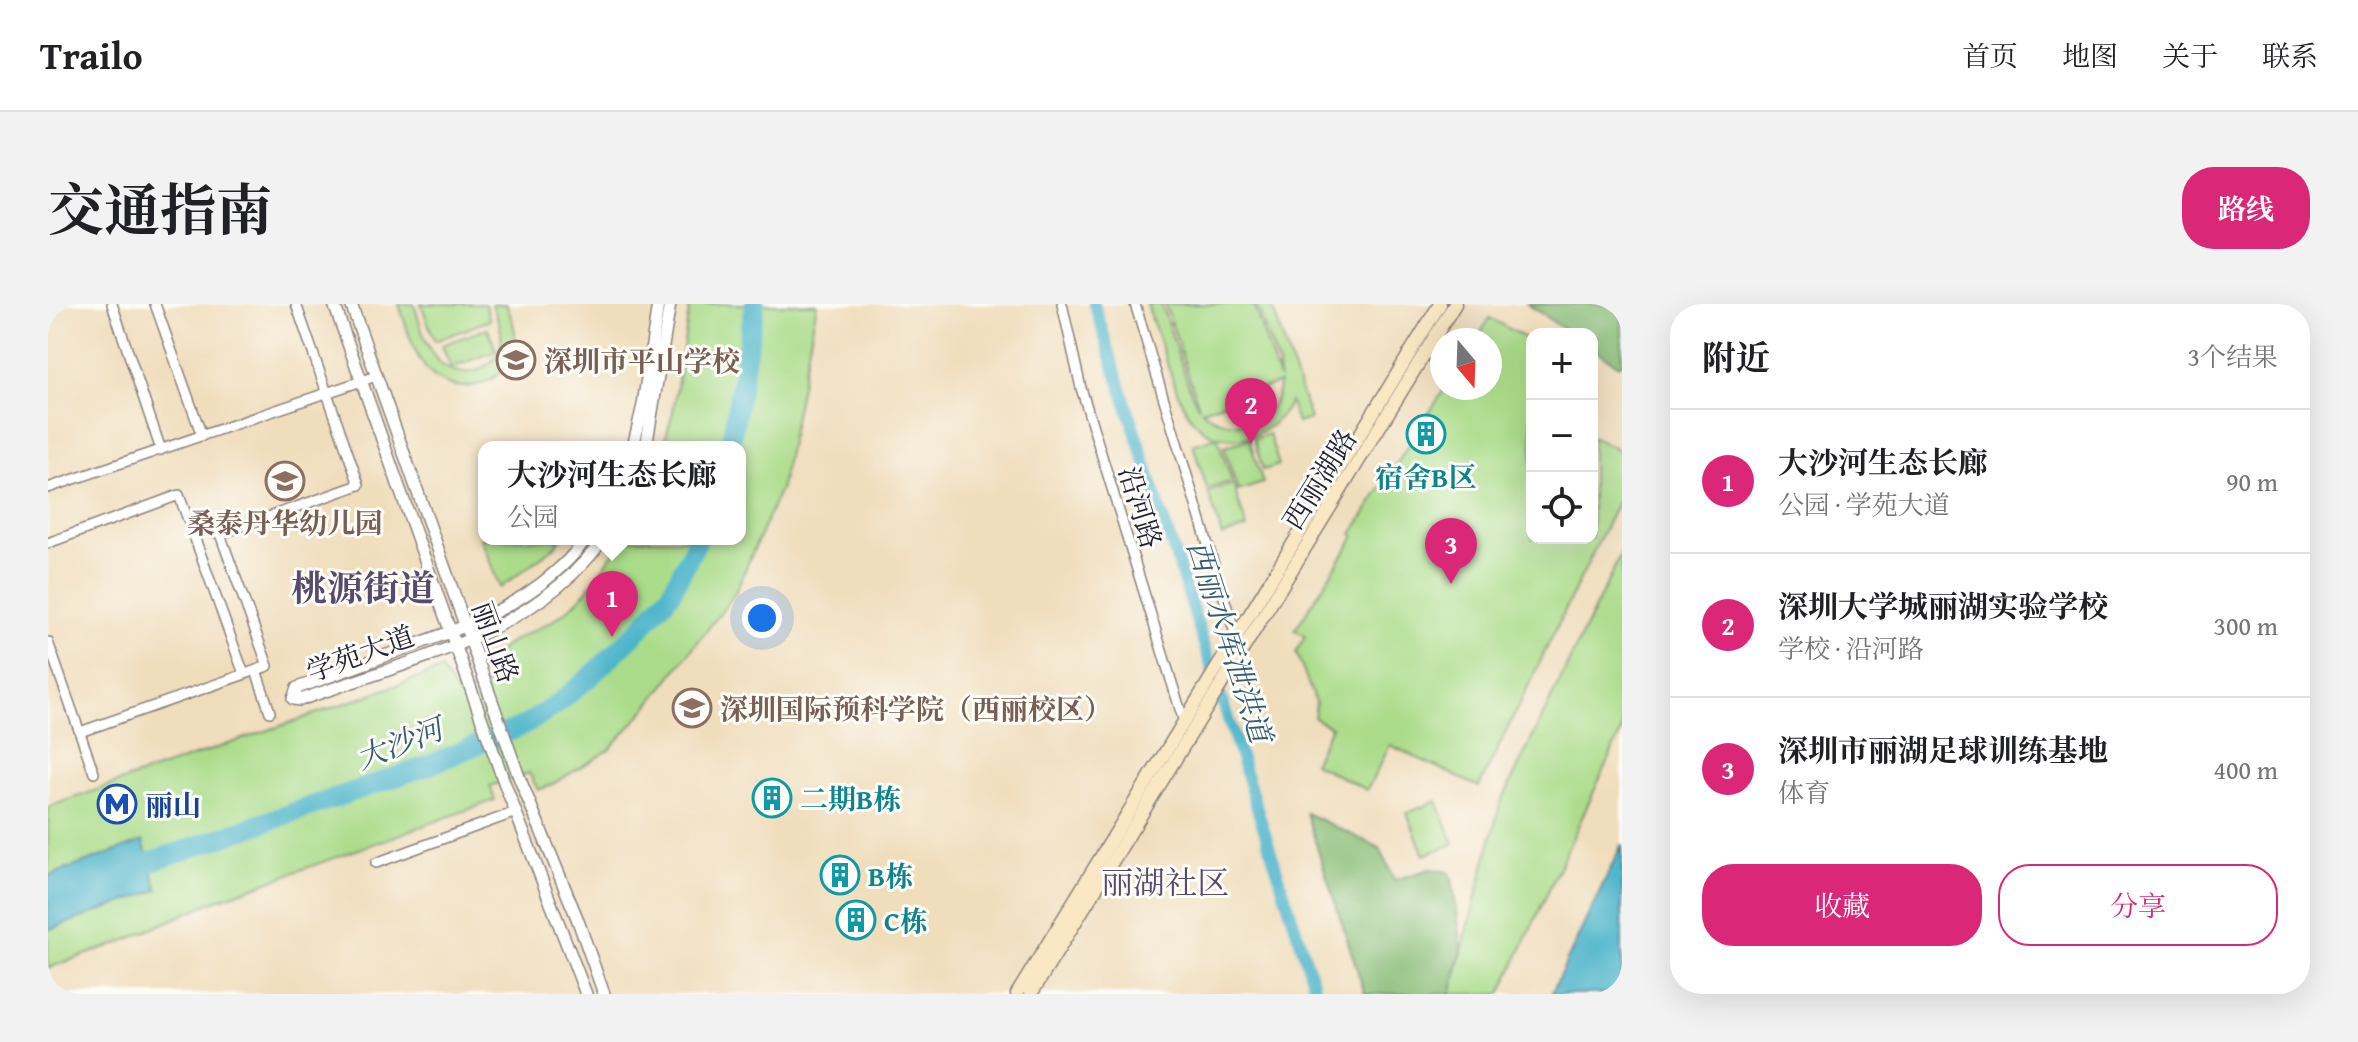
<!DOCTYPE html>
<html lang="zh">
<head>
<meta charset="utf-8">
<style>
  body { margin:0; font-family:"Gentium Book Plus","Noto Serif SC",serif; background:#f2f2f2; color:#202124 }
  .controls { position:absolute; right:24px; top:24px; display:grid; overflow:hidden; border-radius:16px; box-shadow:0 8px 32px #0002 }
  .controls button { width:72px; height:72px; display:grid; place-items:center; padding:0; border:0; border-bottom:2px solid #e0e0e0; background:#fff; color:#202124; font:40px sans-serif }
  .compass { position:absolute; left:1382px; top:24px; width:72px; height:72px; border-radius:50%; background:#fff; box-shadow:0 8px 32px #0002; rotate:161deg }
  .you { position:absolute; left:714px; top:314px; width:28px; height:28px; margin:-20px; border:6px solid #fff; border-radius:50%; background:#1a73e8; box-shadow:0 0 0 12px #1a73e833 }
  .badge { display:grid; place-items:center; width:52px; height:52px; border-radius:50%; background:#db2777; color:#fff; font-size:26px; font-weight:700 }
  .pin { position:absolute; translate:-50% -66px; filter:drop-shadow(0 2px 4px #0008) }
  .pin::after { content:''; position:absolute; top:42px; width:28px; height:24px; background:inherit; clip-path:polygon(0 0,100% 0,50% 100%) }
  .popup { position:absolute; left:430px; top:137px; width:268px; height:104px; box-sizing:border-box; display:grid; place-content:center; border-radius:16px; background:#fff; filter:drop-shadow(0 2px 6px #0005); font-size:26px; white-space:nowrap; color:#757577 }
  .popup b { font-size:30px; color:#202124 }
  .popup::after { content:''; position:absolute; left:50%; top:100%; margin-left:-16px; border:16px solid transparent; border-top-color:#fff }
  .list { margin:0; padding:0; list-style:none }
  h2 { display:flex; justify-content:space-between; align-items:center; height:104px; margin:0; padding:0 32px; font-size:34px }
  h2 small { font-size:26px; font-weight:400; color:#757577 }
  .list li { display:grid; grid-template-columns:52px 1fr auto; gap:24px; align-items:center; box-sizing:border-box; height:144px; padding:0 32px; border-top:2px solid #e0e0e0 }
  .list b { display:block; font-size:30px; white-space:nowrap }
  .list p { margin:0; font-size:26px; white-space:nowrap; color:#757577 }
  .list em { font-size:26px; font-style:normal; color:#757577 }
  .actions { display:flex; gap:16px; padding:24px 32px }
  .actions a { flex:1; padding:18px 0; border:2px solid #db2777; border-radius:32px; text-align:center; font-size:28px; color:#db2777 }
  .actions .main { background:#db2777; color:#fff }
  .icon { flex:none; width:44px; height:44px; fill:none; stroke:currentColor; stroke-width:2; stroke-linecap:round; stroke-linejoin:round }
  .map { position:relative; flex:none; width:1574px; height:690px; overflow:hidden; border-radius:32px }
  header { display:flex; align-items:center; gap:48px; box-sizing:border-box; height:112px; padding:0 40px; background:#fff; border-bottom:2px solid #e0e0e0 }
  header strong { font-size:38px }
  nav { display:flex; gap:44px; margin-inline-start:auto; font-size:28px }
  .intro { display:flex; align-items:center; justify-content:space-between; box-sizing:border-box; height:192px; padding:0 48px }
  h1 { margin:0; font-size:56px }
  .button { padding:20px 36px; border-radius:32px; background:#db2777; color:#fff; font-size:28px; font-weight:700 }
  main { display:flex; gap:48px; padding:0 48px }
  aside { flex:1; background:#fff; border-radius:32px; box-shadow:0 8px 32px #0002 }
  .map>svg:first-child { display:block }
  .green { fill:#abdc8a; stroke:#667f62; stroke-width:2; fill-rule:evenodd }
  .forest { fill:#88bc76; stroke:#556f58; stroke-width:2 }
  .water { fill:#4cb4ca; stroke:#376b82; stroke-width:2 }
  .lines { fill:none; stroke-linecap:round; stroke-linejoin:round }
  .canal { stroke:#4cb4ca; stroke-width:12 }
  .river { stroke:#4cb4ca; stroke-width:20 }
  .minor-casing { stroke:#89807c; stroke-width:12 }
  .tertiary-casing { stroke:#89807c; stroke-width:14 }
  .secondary-casing { stroke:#89807c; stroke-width:15 }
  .minor { stroke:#fff; stroke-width:9 }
  .tertiary { stroke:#fff; stroke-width:11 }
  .secondary { stroke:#fae7c3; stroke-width:12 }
  .labels { text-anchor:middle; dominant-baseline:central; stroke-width:6; stroke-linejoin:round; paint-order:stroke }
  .education-label { font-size:28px; font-weight:bold; fill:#785e54; stroke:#fdfcf7; text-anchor:start }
  .culture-label { font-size:28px; font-weight:bold; fill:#0d838f; stroke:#fdfcf7; text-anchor:start }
  .street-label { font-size:28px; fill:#22223b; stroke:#fdfcf7 }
  .transit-label { font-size:28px; font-weight:bold; fill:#164399; stroke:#fdfcf7; text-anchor:start }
  .water-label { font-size:30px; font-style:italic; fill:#335c74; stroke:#fdfcf7 }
  .quarter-label { font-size:32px; fill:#574b6c; stroke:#fdfcf7 }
  .district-label { font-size:36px; font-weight:bold; fill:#574b6c; stroke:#fdfcf7 }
</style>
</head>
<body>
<header>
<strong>Trailo</strong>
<nav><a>首页</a><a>地图</a><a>关于</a><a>联系</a></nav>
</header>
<div class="intro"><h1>交通指南</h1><a class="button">路线</a></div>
<main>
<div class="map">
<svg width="1574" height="690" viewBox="0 0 1574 690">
  <rect width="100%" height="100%" fill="#fdfcf7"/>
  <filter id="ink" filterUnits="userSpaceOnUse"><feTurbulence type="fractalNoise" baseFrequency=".0125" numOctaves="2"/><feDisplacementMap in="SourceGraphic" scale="16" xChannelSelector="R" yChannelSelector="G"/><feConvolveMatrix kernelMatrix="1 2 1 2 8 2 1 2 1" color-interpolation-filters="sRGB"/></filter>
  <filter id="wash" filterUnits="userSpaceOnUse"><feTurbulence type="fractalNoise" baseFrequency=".006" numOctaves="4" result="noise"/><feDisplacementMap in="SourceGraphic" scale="32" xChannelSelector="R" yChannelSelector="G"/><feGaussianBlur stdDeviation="1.8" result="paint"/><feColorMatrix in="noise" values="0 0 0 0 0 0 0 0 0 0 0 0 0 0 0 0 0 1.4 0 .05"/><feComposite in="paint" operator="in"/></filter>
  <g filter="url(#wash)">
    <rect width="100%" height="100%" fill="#f0ddbc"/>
    <!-- green -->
    <path class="green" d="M351 0H366C372 18 377 45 391 58 412 79 450 67 453 37 455 24 448 12 444 0H458C463 12 468 24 467 37 464 78 411 98 382 69 365 52 359 22 351 0Z
      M373 0H437L442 16 387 37Z
      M642 0H769L733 183 686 291 597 406 561 446 503 481 490 486 481 469 442 482 447 496 161 599 74 638 0 664V503L393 366 410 391 449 377 445 354C459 335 484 329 504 317 533 300 557 264 573 235H692V143H615L625 108Z
      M1099 0H1113L1144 91 1151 103 1117 0H1205L1231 75 1230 61 1208 0H1223L1262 115 1249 119 1242 98C1232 116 1216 131 1195 134 1144 141 1132 96 1119 59 1112 39 1105 20 1099 0ZM1231 79C1230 119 1181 132 1154 106Z
      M1442 14 1484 38V234H1544V133L1574 148V189L1431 483 1342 441 1319 486 1265 459 1283 423 1266 414 1268 400 1248 348 1257 332 1247 326 1307 232 1304 230 1397 84H1442V36H1428Z
      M440 24 448 47 403 64 394 41Z
      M1221 130 1231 161 1215 166 1206 135Z
      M1169 133 1184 177 1159 185 1145 141Z
      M1201 135 1215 179 1190 187 1176 143Z
      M1185 180 1199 224 1174 232 1160 188Z
      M436 232V235H513L505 244 452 284 433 234Z
      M1574 248V426L1453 690H1403L1452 501Z
      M1389 497 1406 540 1376 551 1359 509Z"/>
    <!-- forest -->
    <path class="forest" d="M1479 0H1574V59L1569 61 1544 44V30H1523Z
      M1258 509 1332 544 1346 576 1382 565 1401 568 1404 575 1414 644 1403 690H1317Z"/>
    <!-- water -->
    <path class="water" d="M95 537 110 586 0 626V572Z
      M1574 540V690H1503Z"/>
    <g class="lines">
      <!-- canal -->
      <path class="canal" d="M1046 0 1269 690"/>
      <!-- river -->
      <path class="river" d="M682 143 707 0
        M79 566 379 462 479 420 509 400 542 373 594 323 623 289 650 235"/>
    </g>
  </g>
  <g filter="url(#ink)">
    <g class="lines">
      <defs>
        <path id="minor" d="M64 0 113 146
          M107 0 154 132
          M1014 0 1033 84 1136 418
          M1087 0 1188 333
          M0 184 328 72
          M142 221 196 370
          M172 230 311 181 248 0
          M0 239 131 191 142 221 172 230 220 362 32 428
          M0 338 46 469
          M208 366 222 408
          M328 559 468 508"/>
        <path id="tertiary" d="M286 0 456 478 538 690
          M303 0 471 473 529 614 556 690
          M585 143 595 101 610 0
          M598 143 622 0
          M538 235C493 295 426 320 358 344 321 358 285 371 249 384L245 395 252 396C357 358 488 330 555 235"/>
        <path id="secondary" d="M969 690 1392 0
          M983 690 1407 0"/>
      </defs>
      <!-- minor casing -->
      <use href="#minor" class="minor-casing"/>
      <!-- tertiary casing -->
      <use href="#tertiary" class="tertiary-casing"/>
      <!-- secondary casing -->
      <use href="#secondary" class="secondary-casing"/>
      <!-- minor -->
      <use href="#minor" class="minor"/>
      <!-- tertiary -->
      <use href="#tertiary" class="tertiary"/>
      <!-- secondary -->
      <use href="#secondary" class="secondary"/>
    </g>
  </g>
  <!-- icons -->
  <defs>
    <symbol id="school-ring" viewBox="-11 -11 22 22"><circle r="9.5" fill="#fdfcf7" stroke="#8d6e63" stroke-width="1.5"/><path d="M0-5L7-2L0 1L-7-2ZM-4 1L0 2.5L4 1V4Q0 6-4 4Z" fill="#8d6e63"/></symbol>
    <symbol id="building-ring" viewBox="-11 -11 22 22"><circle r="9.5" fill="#fdfcf7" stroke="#0f9aa8" stroke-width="1.5"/><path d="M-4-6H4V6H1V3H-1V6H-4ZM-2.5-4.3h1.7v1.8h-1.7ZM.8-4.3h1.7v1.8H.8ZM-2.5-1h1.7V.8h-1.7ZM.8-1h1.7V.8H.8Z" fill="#0f9aa8"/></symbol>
    <symbol id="metro-ring" viewBox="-11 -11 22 22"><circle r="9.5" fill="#fdfcf7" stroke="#1a4fb4" stroke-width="1.5"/><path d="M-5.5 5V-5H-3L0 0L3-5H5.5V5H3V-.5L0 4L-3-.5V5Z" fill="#1a4fb4"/></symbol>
  </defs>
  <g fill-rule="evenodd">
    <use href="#school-ring" x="446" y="34" width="44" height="44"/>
    <use href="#building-ring" x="1356" y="108" width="44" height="44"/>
    <use href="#school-ring" x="215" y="155" width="44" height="44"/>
    <use href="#school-ring" x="622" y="382" width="44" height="44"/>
    <use href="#building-ring" x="702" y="472" width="44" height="44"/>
    <use href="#metro-ring" x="47" y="478" width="44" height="44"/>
    <use href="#building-ring" x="770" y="549" width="44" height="44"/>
    <use href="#building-ring" x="786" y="594" width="44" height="44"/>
  </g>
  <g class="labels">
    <!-- education labels -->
    <g class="education-label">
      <text x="496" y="56">深圳市平山学校</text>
      <text x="237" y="218" text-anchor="middle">桑泰丹华幼儿园</text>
      <text x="672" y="404">深圳国际预科学院（西丽校区）</text>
    </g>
    <!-- culture labels -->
    <g class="culture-label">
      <text x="1378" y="172" text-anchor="middle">宿舍B区</text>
      <text x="752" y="494">二期B栋</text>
      <text x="820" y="571">B栋</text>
      <text x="836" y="616">C栋</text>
    </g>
    <!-- street labels -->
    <g class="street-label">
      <text transform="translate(1271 175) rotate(-58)">西丽湖路</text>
      <text transform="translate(1093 203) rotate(73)">沿河路</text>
      <text transform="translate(448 338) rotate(70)">丽山路</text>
      <text transform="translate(312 349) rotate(-20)">学苑大道</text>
    </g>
    <!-- transit labels -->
    <g class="transit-label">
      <text x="97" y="500">丽山</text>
    </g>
    <!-- water labels -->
    <g class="water-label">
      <text transform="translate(1182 337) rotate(72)">西丽水库泄洪道</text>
      <text transform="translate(351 439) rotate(-21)">大沙河</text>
    </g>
    <!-- quarter labels -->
    <g class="quarter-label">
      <text x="1117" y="578">丽湖社区</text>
    </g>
    <!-- district labels -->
    <g class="district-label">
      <text x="315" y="283">桃源街道</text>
    </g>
  </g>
</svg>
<div class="controls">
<button>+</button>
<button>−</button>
<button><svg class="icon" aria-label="locate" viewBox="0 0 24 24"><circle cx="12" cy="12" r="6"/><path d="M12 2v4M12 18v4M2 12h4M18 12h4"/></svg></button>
</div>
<svg class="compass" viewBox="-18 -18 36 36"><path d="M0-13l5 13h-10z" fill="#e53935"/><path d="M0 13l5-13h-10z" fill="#757577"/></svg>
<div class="you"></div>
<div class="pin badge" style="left:564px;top:333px">1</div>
<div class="popup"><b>大沙河生态长廊</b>公园</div>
<div class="pin badge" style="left:1203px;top:140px">2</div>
<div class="pin badge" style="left:1403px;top:280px">3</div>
</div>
<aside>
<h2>附近<small>3个结果</small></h2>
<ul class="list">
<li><span class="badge">1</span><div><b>大沙河生态长廊</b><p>公园 · 学苑大道</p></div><em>90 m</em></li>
<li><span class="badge">2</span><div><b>深圳大学城丽湖实验学校</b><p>学校 · 沿河路</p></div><em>300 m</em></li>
<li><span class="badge">3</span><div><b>深圳市丽湖足球训练基地</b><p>体育</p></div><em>400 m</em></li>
</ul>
<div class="actions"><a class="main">收藏</a><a>分享</a></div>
</aside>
</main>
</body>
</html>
